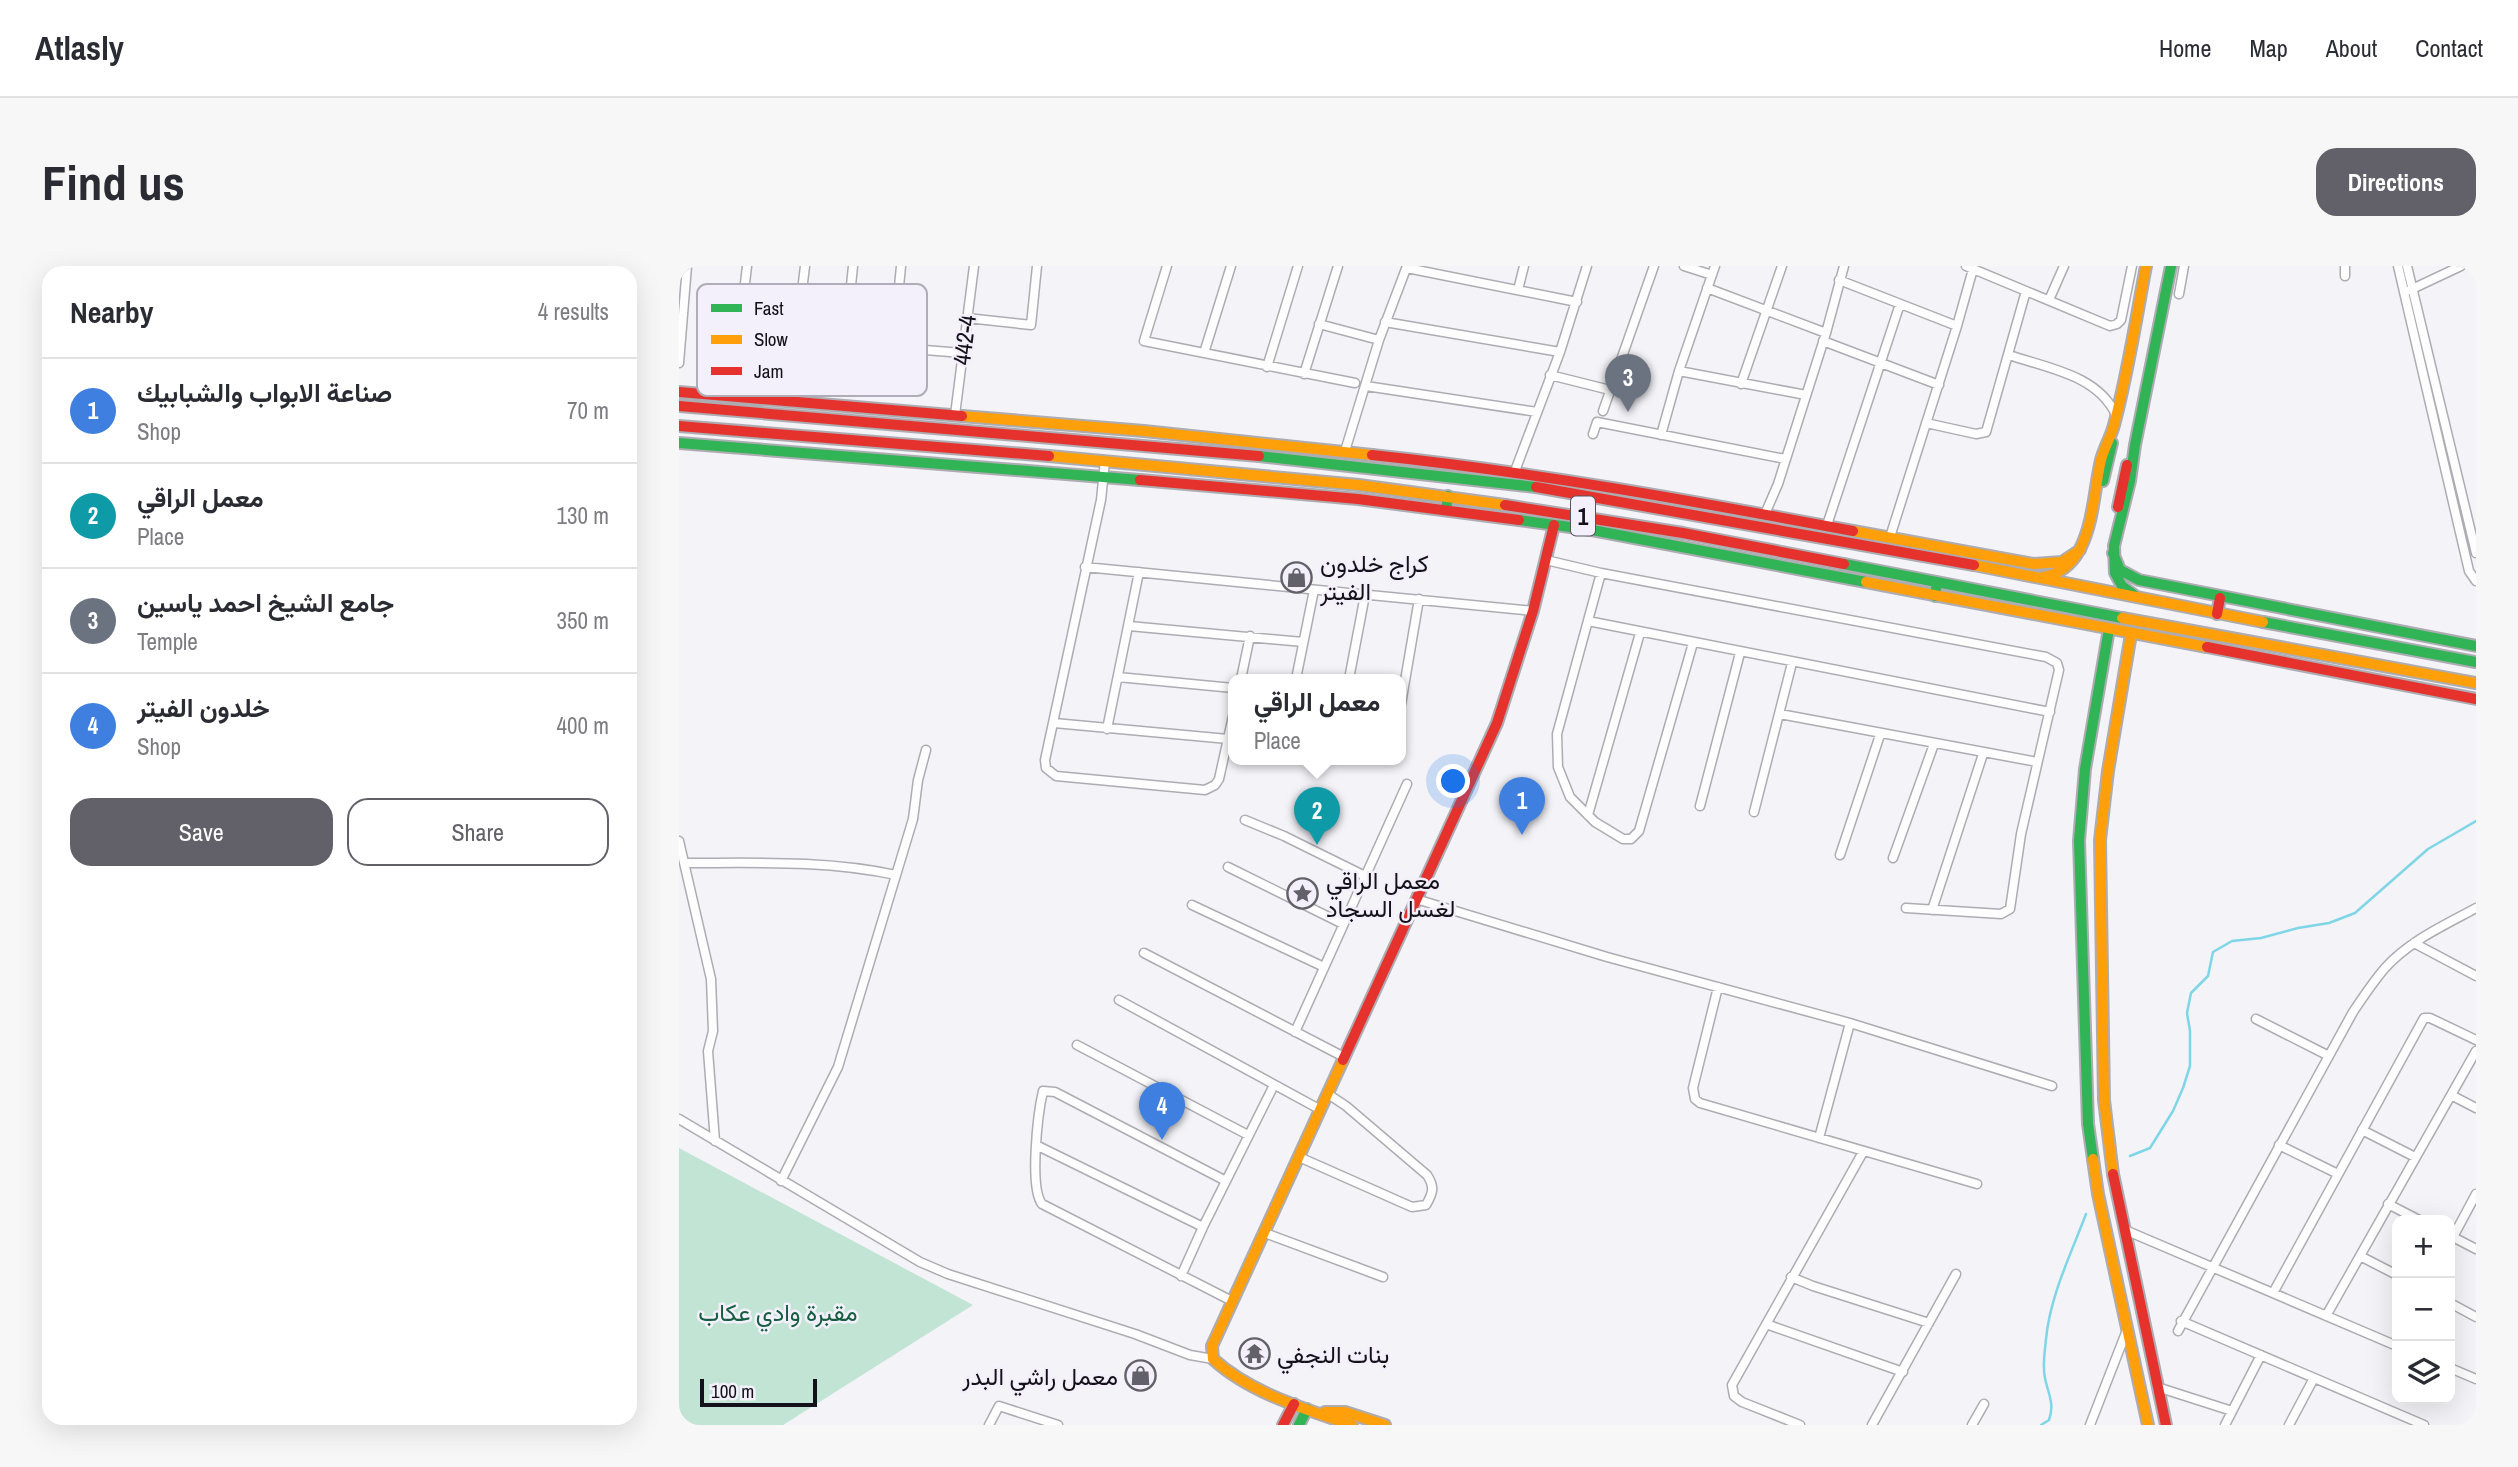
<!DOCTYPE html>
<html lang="en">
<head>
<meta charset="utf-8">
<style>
  body { margin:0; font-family:"Archivo Narrow",Vazirmatn,sans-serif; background:#f7f7f7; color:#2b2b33 }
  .controls { position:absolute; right:21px; bottom:21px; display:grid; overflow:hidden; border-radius:14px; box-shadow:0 7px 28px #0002 }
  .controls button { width:63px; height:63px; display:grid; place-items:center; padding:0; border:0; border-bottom:2px solid #e1e1e2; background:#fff; color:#2b2b33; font:35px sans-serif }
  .scale { position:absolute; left:21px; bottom:18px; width:117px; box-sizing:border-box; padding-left:7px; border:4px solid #14111a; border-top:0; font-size:19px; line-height:24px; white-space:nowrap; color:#14111a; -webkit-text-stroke:5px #f3f0fb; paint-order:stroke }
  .you { position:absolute; left:775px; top:516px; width:24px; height:24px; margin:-18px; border:5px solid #fff; border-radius:50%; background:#1a73e8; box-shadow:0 0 0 10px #1a73e833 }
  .badge { display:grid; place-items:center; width:46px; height:46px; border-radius:50%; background:#626068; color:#fff; font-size:23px; font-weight:700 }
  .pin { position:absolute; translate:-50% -58px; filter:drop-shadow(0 2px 4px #0008) }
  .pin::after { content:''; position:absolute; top:37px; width:24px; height:21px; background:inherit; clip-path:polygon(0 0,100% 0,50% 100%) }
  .popup { position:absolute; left:549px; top:408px; width:178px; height:91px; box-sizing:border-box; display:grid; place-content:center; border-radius:14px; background:#fff; filter:drop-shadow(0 2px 5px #0005); font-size:23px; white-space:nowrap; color:#7c7c81 }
  .popup b { font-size:26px; color:#2b2b33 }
  .popup::after { content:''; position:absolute; left:50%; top:100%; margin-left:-14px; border:14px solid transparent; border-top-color:#fff }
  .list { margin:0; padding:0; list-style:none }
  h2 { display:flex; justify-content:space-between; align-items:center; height:91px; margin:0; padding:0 28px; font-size:30px }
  h2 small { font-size:23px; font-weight:400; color:#7c7c81 }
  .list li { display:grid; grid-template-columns:46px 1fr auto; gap:21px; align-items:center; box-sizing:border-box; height:105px; padding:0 28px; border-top:2px solid #e1e1e2 }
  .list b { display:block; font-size:26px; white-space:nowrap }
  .list p { margin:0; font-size:23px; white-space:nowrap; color:#7c7c81 }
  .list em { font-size:23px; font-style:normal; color:#7c7c81 }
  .actions { display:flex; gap:14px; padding:21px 28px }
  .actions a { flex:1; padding:16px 0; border:2px solid #626068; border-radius:21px; text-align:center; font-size:24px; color:#626068 }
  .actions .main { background:#626068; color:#fff }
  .icon { flex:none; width:38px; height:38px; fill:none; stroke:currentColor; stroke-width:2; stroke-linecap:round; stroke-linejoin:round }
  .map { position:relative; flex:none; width:1797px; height:1159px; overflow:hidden; border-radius:21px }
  header { display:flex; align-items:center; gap:42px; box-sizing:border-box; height:98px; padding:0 35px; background:#fff; border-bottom:2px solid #e1e1e2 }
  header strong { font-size:33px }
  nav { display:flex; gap:38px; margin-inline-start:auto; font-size:24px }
  .intro { display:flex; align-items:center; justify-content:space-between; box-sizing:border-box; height:168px; padding:0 42px }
  h1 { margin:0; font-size:49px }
  .button { padding:18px 32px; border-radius:21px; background:#626068; color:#fff; font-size:24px; font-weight:700 }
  main { display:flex; gap:42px; padding:0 42px }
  aside { flex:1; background:#fff; border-radius:21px; box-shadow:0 7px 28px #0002 }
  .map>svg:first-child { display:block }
  .green { fill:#c2e4d4 }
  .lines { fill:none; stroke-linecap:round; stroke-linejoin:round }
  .stream { stroke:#7ed6e6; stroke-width:2.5 }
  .street-casing { stroke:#adacb2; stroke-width:11 }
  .fast-casing { stroke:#adacb2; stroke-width:14 }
  .slow-casing { stroke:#adacb2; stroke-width:14 }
  .jam-casing { stroke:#adacb2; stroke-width:14 }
  .street { stroke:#fdfdfe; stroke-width:8 }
  .fast { stroke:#30b455; stroke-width:10 }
  .slow { stroke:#ff9f0a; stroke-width:10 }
  .jam { stroke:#e5322d; stroke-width:10 }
  .labels { text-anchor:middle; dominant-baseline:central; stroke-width:5; stroke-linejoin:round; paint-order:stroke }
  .shield { fill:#f3f0fb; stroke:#57545e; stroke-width:2 }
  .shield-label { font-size:23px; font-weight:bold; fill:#14111a }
  .street-label { font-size:24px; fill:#14111a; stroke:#f3f0fb }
  .poi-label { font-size:24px; fill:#14111a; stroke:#f3f0fb; text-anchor:start }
  .park-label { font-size:24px; fill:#165e40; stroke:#f3f0fb }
  .key { fill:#f3f0fb; stroke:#b0adb8; stroke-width:2 }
  .key-label { font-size:19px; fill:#14111a }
</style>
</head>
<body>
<header>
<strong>Atlasly</strong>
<nav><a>Home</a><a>Map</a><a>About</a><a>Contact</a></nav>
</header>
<div class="intro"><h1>Find us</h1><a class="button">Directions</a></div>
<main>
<aside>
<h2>Nearby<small>4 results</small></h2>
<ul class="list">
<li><span class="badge" style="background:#3f7fe0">1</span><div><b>صناعة الابواب والشبابيك</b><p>Shop</p></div><em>70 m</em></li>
<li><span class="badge" style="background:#0f9aa8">2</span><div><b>معمل الراقي</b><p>Place</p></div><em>130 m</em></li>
<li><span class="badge" style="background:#6b7280">3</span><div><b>جامع الشيخ احمد ياسين</b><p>Temple</p></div><em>350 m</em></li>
<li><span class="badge" style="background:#3f7fe0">4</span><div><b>خلدون الفيتر</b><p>Shop</p></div><em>400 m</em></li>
</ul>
<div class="actions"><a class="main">Save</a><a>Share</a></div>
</aside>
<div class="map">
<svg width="1797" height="1159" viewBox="0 0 1797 1159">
  <rect width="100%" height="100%" fill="#f4f3f8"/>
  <!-- green -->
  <path class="green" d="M0 882 294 1039 104 1159H0Z"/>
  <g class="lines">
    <!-- stream -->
    <path class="stream" d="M1451 890 1471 882 1494 845 1504 822 1511 800V765L1508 747 1512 727 1529 710 1534 686 1553 675 1582 672 1619 662 1650 657 1676 647 1749 583 1797 555
      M1362 1159 1370 1154C1376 1137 1369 1128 1366 1112 1363 1099 1366 1086 1367 1073 1371 1030 1392 988 1407 948"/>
    <defs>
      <path id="street" d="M488 0 465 75 676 117
        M1005 0 1033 9
        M1287 0 1431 60 1438 58 1442 54 1453 0
        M1719 0 1790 305 1797 315
        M1728 0 1797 287
        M728 2 898 36
        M1666 10V0
        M1160 14 1278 60
        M1028 22 1147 67
        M839 24 845 0
        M1731 24 1782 0
        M1500 28 1505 0
        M1370 34 1385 0
        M288 52 352 59 358 0
        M706 56 881 86
        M640 58 700 74
        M60 69 283 87
        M117 74 126 0
        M1144 75 1260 119
        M166 78 174 0
        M214 83 222 0
        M525 87 552 0
        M1330 89C1368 102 1419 109 1437 149
        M0 97 8 0
        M588 101 619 0
        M1000 105 1127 129
        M625 108 659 0
        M871 109 931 124
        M1062 118 1103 0
        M687 120 858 146
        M53 130 68 0
        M924 145 975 0
        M276 149 295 0
        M1247 157 1297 168 1307 166 1347 25
        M914 168 918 156 1106 193
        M982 169 1000 105 1036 0
        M666 185 700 74 728 0
        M426 195 422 234 366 494 367 502 377 510 526 524 536 519 540 513 554 450
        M836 205 881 86 908 0
        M1086 248 1099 218 1147 67 1165 0
        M1148 259 1221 38
        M1211 271 1278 60 1294 3
        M867 294 922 307 1367 391 1378 397 1380 404 1342 568 1331 643 1322 648 1227 642
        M406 301 854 345
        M922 307 878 468 879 501 891 531 916 556 944 573H952L960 565 1014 377
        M909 355 1371 446
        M450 360 624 376
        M439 411 554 422
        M562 413 571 370
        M617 413 635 324
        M670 413 686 329
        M722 438 740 333
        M1101 448 1358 496
        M375 457 549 473
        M428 463 460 306
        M1021 540 1061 387
        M1075 546 1113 397
        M909 549 961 367
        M566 554 605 570 686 610
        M0 575 32 713 34 765 29 785 36 875
        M1161 589 1201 469
        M1214 592 1255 478
        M6 597C76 597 148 594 217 609
        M549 601 664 658
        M737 633 928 691 1171 757 1373 820
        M513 639 645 701
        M1253 644 1304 488
        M1735 677 1797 710
        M465 687 665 791
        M1039 721 1014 822 1016 833 1021 837 1298 918
        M440 734 642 844
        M1577 753 1650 790
        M616 766 728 518
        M398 779 569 869
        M1772 829 1797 842
        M0 853 241 996 269 1008 456 1068 511 1089 534 1093
        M1683 864 1736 891
        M1140 872 1171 757
        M357 879 524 961
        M1600 879 1659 908
        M620 891 733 941 747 939C754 927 756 921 748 909L667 840 649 828
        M102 915 159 801 234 553 239 514 247 484
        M547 915 376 826 364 825C359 846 350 921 363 938L553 1035
        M1709 938 1740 954
        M1446 964 1718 1080
        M586 967 704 1011
        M1772 970 1797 983
        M1774 971 1797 928
        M1681 990 1718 1009
        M502 1010 524 961 595 819
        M1112 1011 1134 1020 1250 1057
        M1594 1027 1745 752H1751L1797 774
        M1771 1037 1797 1051
        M1647 1050 1797 785
        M1502 1055 1745 1159
        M1087 1058 1224 1106
        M1499 1065 1674 746C1684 731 1694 716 1706 702 1730 675 1766 659 1797 642
        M1771 1102 1797 1113
        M1478 1121 1553 1145
        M310 1159 320 1140 379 1159
        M1121 1159 1063 1136 1055 1130 1053 1119 1184 886
        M1193 1159 1277 1008
        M1293 1159 1305 1138
        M1411 1159 1448 1064
        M1546 1159 1582 1089
        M1610 1159 1635 1112"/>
      <path id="fast" d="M0 177 461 214
        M580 190 857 221
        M1424 215 1433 177
        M767 244 769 230
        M840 254 913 264 1187 316
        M1434 287 1441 304 1460 314 1797 380
        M1165 298 1443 352
        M1455 329 1443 320 1436 307 1435 280 1451 215 1456 179 1492 0
        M1256 330 1258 316
        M1584 356 1797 396
        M1414 893 1409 858 1400 575 1406 503 1430 363
        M620 1159 628 1143"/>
      <path id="slow" d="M283 150 465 165 693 189
        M370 190 680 219 826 239
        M1174 265 1355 298 1383 296 1401 284
        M1295 299 1584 356
        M1364 311C1381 308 1393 298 1401 283 1415 255 1415 224 1422 194 1425 182 1432 171 1435 159 1449 107 1457 53 1467 0
        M1187 316 1528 381
        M1443 352 1797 417
        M664 794 533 1080 534 1093C571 1127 626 1143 673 1159
        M1414 893 1419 928 1469 1159
        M1434 908 1425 834 1421 574 1429 505 1452 368
        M646 1146H666L706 1159"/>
      <path id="jam" d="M0 126 283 150
        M0 140 580 190
        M0 160 370 190
        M693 189C855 206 1014 235 1174 265
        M461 214 679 233 840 254
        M857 221 1295 299
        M826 239 1004 267 1165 298
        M1439 241 1448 199
        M1538 348 1541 332
        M1528 381 1797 433
        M664 794 818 457 854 345 875 259
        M1434 908 1487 1159
        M604 1159 615 1138"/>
    </defs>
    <!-- street casing -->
    <use href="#street" class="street-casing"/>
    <!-- fast casing -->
    <use href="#fast" class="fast-casing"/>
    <!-- slow casing -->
    <use href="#slow" class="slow-casing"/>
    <!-- jam casing -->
    <use href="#jam" class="jam-casing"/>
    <!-- street -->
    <use href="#street" class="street"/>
    <!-- fast -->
    <use href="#fast" class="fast"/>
    <!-- slow -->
    <use href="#slow" class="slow"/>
    <!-- jam -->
    <use href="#jam" class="jam"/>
  </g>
  <!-- icons -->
  <defs>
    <symbol id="shop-ring" viewBox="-11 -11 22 22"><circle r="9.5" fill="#f3f0fb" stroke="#626068" stroke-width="1.5"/><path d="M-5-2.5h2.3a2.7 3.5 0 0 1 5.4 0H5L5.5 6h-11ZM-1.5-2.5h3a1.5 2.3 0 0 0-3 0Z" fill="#626068"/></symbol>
    <symbol id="sight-ring" viewBox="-11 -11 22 22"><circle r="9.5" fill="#f3f0fb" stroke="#626068" stroke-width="1.5"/><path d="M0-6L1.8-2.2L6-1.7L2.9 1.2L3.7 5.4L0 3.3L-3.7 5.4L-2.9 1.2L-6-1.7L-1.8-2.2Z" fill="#626068"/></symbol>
    <symbol id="temple-ring" viewBox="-11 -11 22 22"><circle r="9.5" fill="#f3f0fb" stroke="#626068" stroke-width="1.5"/><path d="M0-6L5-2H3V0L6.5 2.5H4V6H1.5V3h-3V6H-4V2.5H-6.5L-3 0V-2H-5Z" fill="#626068"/></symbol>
  </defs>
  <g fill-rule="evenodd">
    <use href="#shop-ring" x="600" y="294" width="35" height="35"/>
    <use href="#sight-ring" x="606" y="610" width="35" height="35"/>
    <use href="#temple-ring" x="558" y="1070" width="35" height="35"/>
    <use href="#shop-ring" x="444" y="1092" width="35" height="35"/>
  </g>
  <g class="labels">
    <!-- shield labels -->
    <rect class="shield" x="892" y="230.5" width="24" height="39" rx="5"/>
    <g class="shield-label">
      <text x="904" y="250">1</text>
    </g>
    <!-- street labels -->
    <g class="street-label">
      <text transform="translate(285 74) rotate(-83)">442-4</text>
    </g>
    <!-- poi labels -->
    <g class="poi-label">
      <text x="641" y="297">كراج خلدون<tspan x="641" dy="28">الفيتر</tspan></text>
      <text x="647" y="614">معمل الراقي<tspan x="647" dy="28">لغسل السجاد</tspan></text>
      <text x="598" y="1088">بنات النجفي</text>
      <text x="439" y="1110" text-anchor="end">معمل راشي البدر</text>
    </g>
    <!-- park labels -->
    <g class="park-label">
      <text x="99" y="1046">مقبرة وادي عكاب</text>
    </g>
  </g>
  <!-- legend -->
  <rect x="18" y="18" width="230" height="112" rx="10" class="key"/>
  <rect x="32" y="38" width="31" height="8" fill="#30b455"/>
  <rect x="32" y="69" width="31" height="9" fill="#ff9f0a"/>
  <rect x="32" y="101" width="31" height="8" fill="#e5322d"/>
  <g class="key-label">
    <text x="75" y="49">Fast</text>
    <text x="75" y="80">Slow</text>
    <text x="75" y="112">Jam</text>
  </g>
</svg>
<div class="controls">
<button>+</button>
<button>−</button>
<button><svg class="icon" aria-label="layers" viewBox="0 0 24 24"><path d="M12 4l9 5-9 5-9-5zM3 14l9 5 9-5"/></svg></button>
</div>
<div class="scale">100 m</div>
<div class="you"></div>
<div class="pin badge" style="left:843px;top:569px;background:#3f7fe0">1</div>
<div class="pin badge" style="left:638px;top:579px;background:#0f9aa8">2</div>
<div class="popup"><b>معمل الراقي</b>Place</div>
<div class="pin badge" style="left:949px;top:146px;background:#6b7280">3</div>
<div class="pin badge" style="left:483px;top:874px;background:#3f7fe0">4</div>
</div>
</main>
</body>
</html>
